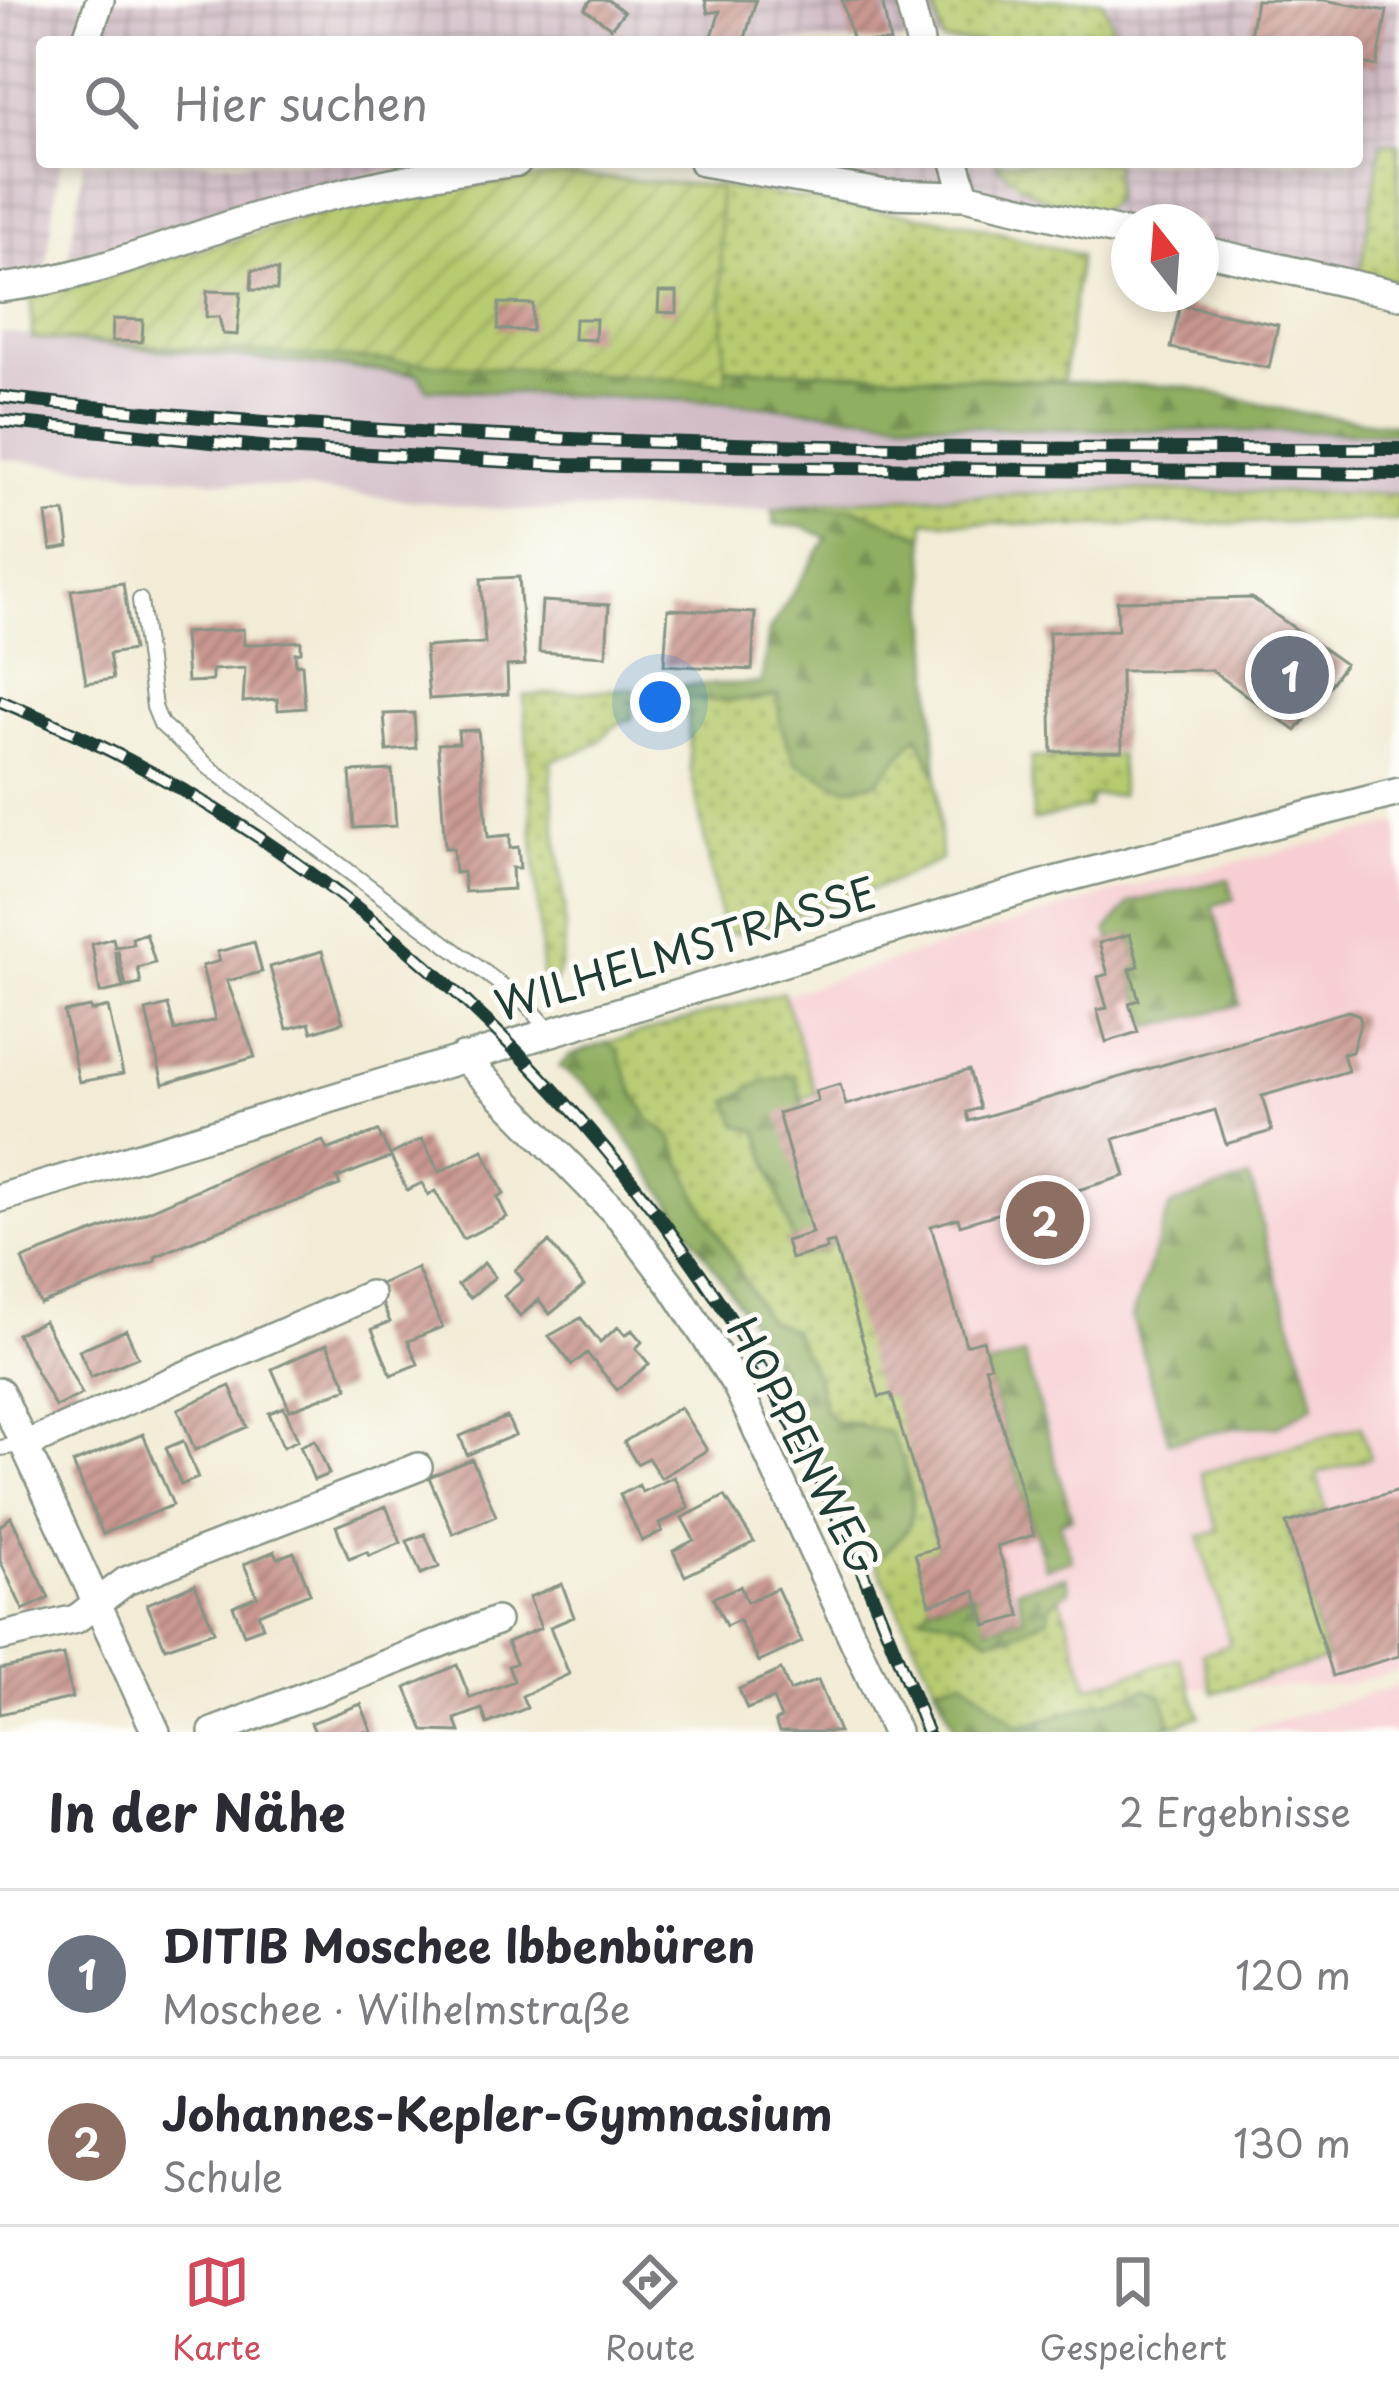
<!DOCTYPE html>
<html lang="de">
<head>
<meta charset="utf-8">
<style>
  body { margin:0; font-family:"Playpen Sans",sans-serif; background:#f2f2f3; color:#2b2b33 }
  .compass { position:absolute; left:1111px; top:204px; width:108px; height:108px; border-radius:50%; background:#fff; box-shadow:0 6px 18px #0003; rotate:343deg }
  .you { position:absolute; left:660px; top:702px; width:42px; height:42px; margin:-30px; border:9px solid #fff; border-radius:50%; background:#1a73e8; box-shadow:0 0 0 18px #1a73e833 }
  .badge { display:grid; place-items:center; width:78px; height:78px; border-radius:50%; background:#d1495b; color:#fff; font-size:39px; font-weight:700 }
  .pin { position:absolute; translate:-50% -50%; border:6px solid #fff; box-shadow:0 3px 12px #0006 }
  .list { margin:0; padding:0; list-style:none }
  h2 { display:flex; justify-content:space-between; align-items:center; height:156px; margin:0; padding:0 48px; font-size:51px }
  h2 small { font-size:39px; font-weight:400; color:#7c7c81 }
  .list li { display:grid; grid-template-columns:78px 1fr auto; gap:36px; align-items:center; box-sizing:border-box; height:168px; padding:0 48px; border-top:3px solid #e1e1e2 }
  .list b { display:block; font-size:45px; white-space:nowrap }
  .list p { margin:0; font-size:39px; white-space:nowrap; color:#7c7c81 }
  .list em { font-size:39px; font-style:normal; color:#7c7c81 }
  .icon { flex:none; width:66px; height:66px; fill:none; stroke:currentColor; stroke-width:2; stroke-linecap:round; stroke-linejoin:round }
  .map { position:relative; flex:none; width:1399px; height:1732px; overflow:hidden }
  .search { position:absolute; background:#fff; box-shadow:0 6px 18px #0003; left:36px; right:36px; top:36px; height:132px; display:flex; align-items:center; gap:30px; box-sizing:border-box; padding:0 42px; border-radius:12px; color:#7c7c81; font-size:45px }
  .sheet { height:492px; background:#fff }
  nav { display:flex; justify-content:space-around; align-items:center; box-sizing:border-box; height:168px; border-top:3px solid #e1e1e2; background:#fff; font-size:33px; color:#7c7c81 }
  nav a { display:grid; justify-items:center; gap:6px }
  nav .on { color:#d1495b }
  .map>svg:first-child { display:block }
  .built { fill:#f7cfd3 }
  .industrial { fill:url(#industrial-grid) }
  .railway { fill:#d2bdc7 }
  .grass { fill:url(#grass-dots); stroke:#6b8452; stroke-width:3 }
  .forest { fill:url(#forest-firs); stroke:#58764b; stroke-width:3 }
  .garden { fill:url(#garden-furrows); stroke:#6b8452; stroke-width:3 }
  .building { fill:url(#building-hatch) }
  .lines { fill:none; stroke-linecap:round; stroke-linejoin:round }
  .service-casing { stroke:#889485; stroke-width:18 }
  .minor-casing { stroke:#889485; stroke-width:32 }
  .service { stroke:#fff; stroke-width:14 }
  .minor { stroke:#fff; stroke-width:27 }
  .rail-casing { stroke:#1f3d34; stroke-width:14 }
  .rail { stroke:#fdfcf7; stroke-width:9; stroke-dasharray:27; stroke-linecap:butt }
  .labels { text-anchor:middle; dominant-baseline:central; stroke-width:10; stroke-linejoin:round; paint-order:stroke }
  .street-label { font-size:42px; fill:#1f3d34; stroke:#fdfcf7 }
</style>
</head>
<body>
<div class="map">
<svg width="1399" height="1732" viewBox="0 0 1399 1732">
  <defs>
    <pattern id="industrial-grid" width="8" height="8" patternUnits="userSpaceOnUse" patternTransform="scale(3)"><rect width="8" height="8" fill="#d2bdc7"/><path d="M0 4h8M4 0v8" fill="none" stroke="#aa9ba2"/></pattern>
    <pattern id="grass-dots" width="8" height="8" patternUnits="userSpaceOnUse" patternTransform="scale(3)"><rect width="8" height="8" fill="#b7cb6f"/><path d="M2 2h.1M6 6h.1" fill="none" stroke="#94a65c" stroke-width="1.8" stroke-linecap="round"/></pattern>
    <pattern id="forest-firs" width="22" height="20" patternUnits="userSpaceOnUse" patternTransform="scale(3)"><rect width="22" height="20" fill="#91af62"/><path d="M5 1l3.5 6h-7zM16 11l3.5 6h-7z" fill="#769052"/></pattern>
    <pattern id="garden-furrows" width="10" height="10" patternUnits="userSpaceOnUse" patternTransform="scale(3)"><rect width="10" height="10" fill="#b7cb6f"/><path d="M-1 1l2-2M0 10L10 0M9 11l2-2" fill="none" stroke="#94a65c"/></pattern>
    <pattern id="building-hatch" width="6" height="6" patternUnits="userSpaceOnUse" patternTransform="scale(3)"><rect width="6" height="6" fill="#ca9891"/><path d="M-1 1l2-2M0 6l6-6M5 7l2-2" fill="none" stroke="#a37d77"/></pattern>
  </defs>
  <rect width="100%" height="100%" fill="#fdfcf7"/>
  <filter id="ink" filterUnits="userSpaceOnUse"><feTurbulence type="fractalNoise" baseFrequency=".00833" numOctaves="2"/><feDisplacementMap in="SourceGraphic" scale="24" xChannelSelector="R" yChannelSelector="G"/><feConvolveMatrix kernelMatrix="1 2 1 2 8 2 1 2 1" color-interpolation-filters="sRGB"/></filter>
  <filter id="wash" filterUnits="userSpaceOnUse"><feTurbulence type="fractalNoise" baseFrequency=".004" numOctaves="4" result="noise"/><feDisplacementMap in="SourceGraphic" scale="48" xChannelSelector="R" yChannelSelector="G"/><feGaussianBlur stdDeviation="2.7" result="paint"/><feColorMatrix in="noise" values="0 0 0 0 0 0 0 0 0 0 0 0 0 0 0 0 0 1.4 0 .05"/><feComposite in="paint" operator="in"/></filter>
  <g filter="url(#wash)">
    <rect width="100%" height="100%" fill="#f2ecd6"/>
    <!-- built -->
    <path class="built" d="M1399 823V1670L1344 1685 1146 1689 1019 1727 964 1679 935 1685 752 1324 590 1055 1124 889Z
      M1399 1685V1732H1239Z"/>
    <!-- industrial -->
    <path class="industrial" d="M0 0H83L77 42H42V162H60L46 268 15 274 0 272Z
      M110 0H932L943 42H103Z
      M1102 0H1399V144L1382 143 1360 274 1201 245V222H1129L752 162H995L1013 183 1065 209 1113 200 1115 162H1357V42H1112L1111 21Z
      M84 162H443L350 179 69 257Z"/>
    <!-- railway -->
    <path class="railway" d="M0 332 419 374 427 389 723 402 996 428 1399 433V494L1102 490 844 501 773 510H507L0 459Z"/>
    <!-- grass -->
    <path class="grass" d="M932 0H1102L1111 21 1112 42H943Z
      M1382 142 1399 144V282L1360 274Z
      M995 162H1115L1113 200 1096 215C1057 207 1021 192 995 162Z
      M718 186 965 223 1080 255 1063 381 724 368Z
      M1102 490 1399 494V520L1077 526 925 521 924 536 853 508 773 510 844 501Z
      M634 688 632 719C614 723 612 730 599 741 586 752 567 755 552 760 547 820 583 938 552 986H543L524 696Z
      M778 695 780 723 795 762 846 788 877 782 918 734 937 777 941 860 885 885 739 934 723 931 690 766 688 710 684 697 755 700Z
      M1120 755 1121 795 1091 796 1088 807 1033 821 1031 758Z
      M783 992 816 1094 801 1099 794 1075 758 1131 793 1240 788 1242 793 1259 827 1250V1245L836 1242 881 1396 893 1394 938 1549 917 1555 931 1605 923 1615 966 1623 988 1638 1009 1636 1048 1618 1050 1605 1060 1597 1089 1687 1180 1658 1200 1716 1172 1726 1162 1696 1146 1689 1019 1727 964 1679 935 1685 875 1561 910 1524 859 1423 835 1422 824 1408 817 1378 766 1319 741 1277 696 1194 671 1137 651 1121 634 1093 617 1049 606 1043Z
      M1361 1426 1370 1458 1317 1474 1326 1510 1286 1523 1326 1660 1213 1693 1202 1654 1230 1644 1199 1537 1218 1531 1201 1473Z"/>
    <!-- forest -->
    <path class="forest" d="M32 338 725 382 724 368 1187 387 1294 412 1399 425V433L996 428 723 402 427 389 418 374Z
      M853 508 924 536 937 777 918 735 877 782 845 788 795 762 780 723 778 695C748 701 679 707 656 686L761 683 769 631 827 538 804 527 774 525 773 510Z
      M1229 879 1234 899 1213 906 1240 1005 1151 1027 1130 969 1139 965 1131 935 1111 940 1107 930 1131 902Z
      M606 1043 617 1049 634 1093 651 1121 671 1137 696 1194 766 1319 792 1330 817 1378 824 1408 835 1422 889 1432C902 1453 920 1501 908 1526 902 1539 885 1552 875 1561L752 1324 604 1104 586 1085 559 1067 569 1056Z
      M795 1075 804 1107 814 1234 793 1240 758 1131 738 1125 729 1101 763 1081Z
      M1248 1178C1261 1202 1260 1224 1268 1250 1284 1302 1303 1351 1314 1405L1279 1426 1239 1427 1169 1442 1132 1317 1170 1206Z
      M1024 1355 1072 1518 1060 1522 1072 1560 1045 1568 985 1367Z
      M1066 1576 1070 1590 1050 1604 1049 1618 1009 1636 988 1638 966 1623 922 1615 931 1605 977 1592 988 1628 1024 1617 1017 1589Z
      M964 1679 1019 1727 1146 1689 1162 1696 1172 1726 1150 1732H957L935 1685Z"/>
    <!-- garden -->
    <path class="garden" d="M564 175 718 186 726 382 32 338 31 298 231 241 369 197Z"/>
    <g id="blocks">
      <!-- building -->
      <path class="building" d="M591 0H608L624 12 611 28 585 9Z
        M705 0H756L744 42H710L720 11 708 13Z
        M842 0H882L890 42H853Z
        M1256 0H1324L1387 11 1377 66 1357 62V42H1249Z
        M252 270H278L277 290H251Z
        M207 291 241 292 237 335 223 334 219 317H206Z
        M659 292H677V313L658 312Z
        M499 303 533 304 532 331 498 329Z
        M1180 305 1278 325 1269 368 1171 348Z
        M113 319 143 320 142 342 112 341Z
        M575 319H596L595 340 574 339Z
        M65 512 69 547 51 550 46 514Z
        M519 577 525 665 507 666 508 694 429 699 425 647 485 643 481 579Z
        M123 583 133 650 109 654 113 679 86 683 71 590Z
        M1252 598 1345 664 1296 731 1211 670 1121 671 1122 751 1052 752 1049 632 1118 630 1117 601Z
        M542 601 609 605 606 656 539 652Z
        M668 609 755 613 752 670 664 665Z
        M243 629 244 645 301 641V652L295 653 296 665 302 664 305 708 278 710 277 699 243 702 245 668 212 670V681L187 682 184 633Z
        M414 713 416 748 387 751 384 714Z
        M478 730 488 837 510 835V848L518 847 520 868H512L513 889 465 892 463 872 455 873 453 848H445L438 744 459 743 458 731Z
        M392 770 396 826 354 828 350 772Z
        M146 933 155 963 138 968 141 984 126 987 118 951 115 952 123 988 100 993 92 944 113 938 115 947 133 944 132 938Z
        M1130 934 1139 966 1130 969 1139 1000 1129 1003 1138 1032 1106 1042 1097 1010 1107 1008 1098 977 1108 974 1099 943Z
        M254 942 262 972 227 981 255 1057 163 1084 146 1011 168 1005 175 1031 215 1020 202 966 220 961 217 952Z
        M322 951 343 1022 312 1032 309 1023 287 1029 270 967Z
        M90 1007 91 1011 108 1007 123 1074 79 1082 64 1012Z
        M1348 1011 1359 1015 1361 1021 1352 1052 1343 1054 1348 1071 1262 1096 1272 1131 1226 1144 1215 1110 1114 1139 1125 1176 960 1225 958 1218 931 1226 966 1345 983 1340 990 1365 985 1367 1034 1535 997 1546 1021 1616 986 1626 975 1591 930 1604 915 1554 937 1548 891 1394 879 1397 834 1242 825 1244 827 1249 791 1259 786 1241 812 1233 778 1113 818 1101 815 1091 840 1084 846 1105 969 1070 980 1108 967 1112 969 1121Z
        M378 1131 390 1155 422 1139 439 1172 483 1150 504 1194 497 1197 507 1217 463 1239 435 1191 428 1195 422 1183 407 1190 391 1157 337 1178 340 1185 216 1231 155 1257 156 1261 40 1304 22 1259 139 1215 254 1165 323 1141 327 1150Z
        M549 1242 584 1286 550 1314 539 1300 520 1316 504 1296 523 1280 515 1270Z
        M484 1263 495 1277 470 1298 458 1285Z
        M417 1268 442 1327 408 1341 418 1364 391 1375 372 1329 390 1322 375 1286Z
        M581 1318 600 1342 618 1327 625 1335 632 1330 642 1342 636 1348 649 1364 617 1390 587 1353 572 1365 549 1336Z
        M44 1321 82 1394 55 1407 17 1334Z
        M126 1330 138 1357 91 1377 79 1350Z
        M327 1344 348 1388 290 1410 272 1369Z
        M230 1386 247 1427 195 1450 178 1409Z
        M284 1407 298 1440 283 1447 269 1413Z
        M680 1407 707 1450 661 1478 648 1458 637 1464 624 1442Z
        M507 1417 515 1435 467 1455 460 1436Z
        M143 1434 173 1505 103 1534 73 1463Z
        M315 1440 329 1474 314 1480 300 1446Z
        M183 1441 198 1478 181 1485 166 1448Z
        M472 1459 496 1516 453 1534 429 1477Z
        M674 1477 689 1508 659 1524 662 1531 642 1541 620 1495 639 1485 642 1492Z
        M1399 1490V1656L1332 1676 1286 1523Z
        M725 1496 754 1542 685 1576 673 1551 694 1540 682 1518Z
        M386 1506 401 1543 369 1556 367 1552 349 1559 336 1526Z
        M11 1517 49 1598 23 1610 0 1561V1526Z
        M425 1534 439 1567 421 1574 407 1541Z
        M275 1551 278 1558 294 1552 310 1593 258 1614 263 1627 244 1634 233 1606 257 1596 244 1564Z
        M195 1584 214 1631 165 1648 147 1604Z
        M562 1584 574 1617 550 1627 569 1674 522 1696 527 1708 487 1724 482 1709 455 1719 460 1732 424 1731 406 1688 457 1665 470 1698 514 1681 508 1666 516 1663 507 1642 541 1628 529 1597Z
        M740 1586 747 1602 777 1588 802 1642 759 1662 739 1620 726 1626 713 1598Z
        M63 1655 72 1698 0 1714V1669Z
        M781 1670 790 1691 818 1680 839 1732H779L775 1721 781 1718 773 1699 747 1709 739 1689Z
        M361 1704 372 1732H315L311 1723Z"/>
    </g>
  </g>
  <g filter="url(#ink)">
    <use href="#blocks" fill-opacity="0" stroke="#889485" stroke-width="3"/>
    <g class="lines">
      <defs>
        <path id="service" d="M140 600 154 707 161 724 211 769 527 1004 550 1031
          M0 1448 27 1444"/>
        <path id="minor" d="M909 0 920 42
          M86 41 100 0
          M703 162 885 194 965 196
          M955 162 965 196 1129 234
          M1201 250 1399 295
          M0 288C93 278 176 240 265 214 348 189 431 172 517 162
          M463 1057 621 1218 673 1287 737 1386 896 1732
          M0 1198 1050 882 1399 792
          M0 1392 156 1732
          M27 1444 370 1295
          M0 1637 76 1619 126 1581 418 1467
          M213 1732 496 1621"/>
      </defs>
      <!-- service casing -->
      <use href="#service" class="service-casing"/>
      <!-- minor casing -->
      <use href="#minor" class="minor-casing"/>
      <!-- service -->
      <use href="#service" class="service"/>
      <!-- minor -->
      <use href="#minor" class="minor"/>
      <defs>
        <path id="rail" d="M0 397C465 451 932 449 1399 449
          M0 421 281 449 569 465 1399 474
          M0 701C315 827 581 1071 756 1360 826 1476 878 1606 927 1732"/>
      </defs>
      <!-- rail casing -->
      <use href="#rail" class="rail-casing"/>
      <!-- rail -->
      <use href="#rail" class="rail"/>
    </g>
  </g>
  <g class="labels">
    <!-- street labels -->
    <g class="street-label">
      <text transform="translate(685 947) rotate(-17)">WILHELMSTRASSE</text>
      <text transform="translate(805 1445) rotate(63)">HOPPENWEG</text>
    </g>
  </g>
</svg>
<svg class="compass" viewBox="-18 -18 36 36"><path d="M0-13l5 13h-10z" fill="#e53935"/><path d="M0 13l5-13h-10z" fill="#7c7c81"/></svg>
<div class="you"></div>
<div class="pin badge" style="left:1290px;top:675px;background:#6b7280">1</div>
<div class="pin badge" style="left:1045px;top:1220px;background:#8d6e63">2</div>
<div class="search"><svg class="icon" aria-label="search" viewBox="0 0 24 24"><circle cx="10" cy="10" r="6"/><path d="M15 15l6 6"/></svg>Hier suchen</div>
</div>
<section class="sheet">
<h2>In der Nähe<small>2 Ergebnisse</small></h2>
<ul class="list">
<li><span class="badge" style="background:#6b7280">1</span><div><b>DITIB Moschee Ibbenbüren</b><p>Moschee · Wilhelmstraße</p></div><em>120 m</em></li>
<li><span class="badge" style="background:#8d6e63">2</span><div><b>Johannes-Kepler-Gymnasium</b><p>Schule</p></div><em>130 m</em></li>
</ul>
</section>
<nav>
<a class="on"><svg class="icon" aria-label="map" viewBox="0 0 24 24"><path d="M3 6l6-2 6 2 6-2v14l-6 2-6-2-6 2zM9 4v14M15 6v14"/></svg>Karte</a>
<a><svg class="icon" aria-label="directions" viewBox="0 0 24 24"><path d="M12 3l9 9-9 9-9-9zM9 14v-3h6M13 9l2 2-2 2"/></svg>Route</a>
<a><svg class="icon" aria-label="saved" viewBox="0 0 24 24"><path d="M7 4h10v16l-5-4-5 4z"/></svg>Gespeichert</a>
</nav>
</body>
</html>
